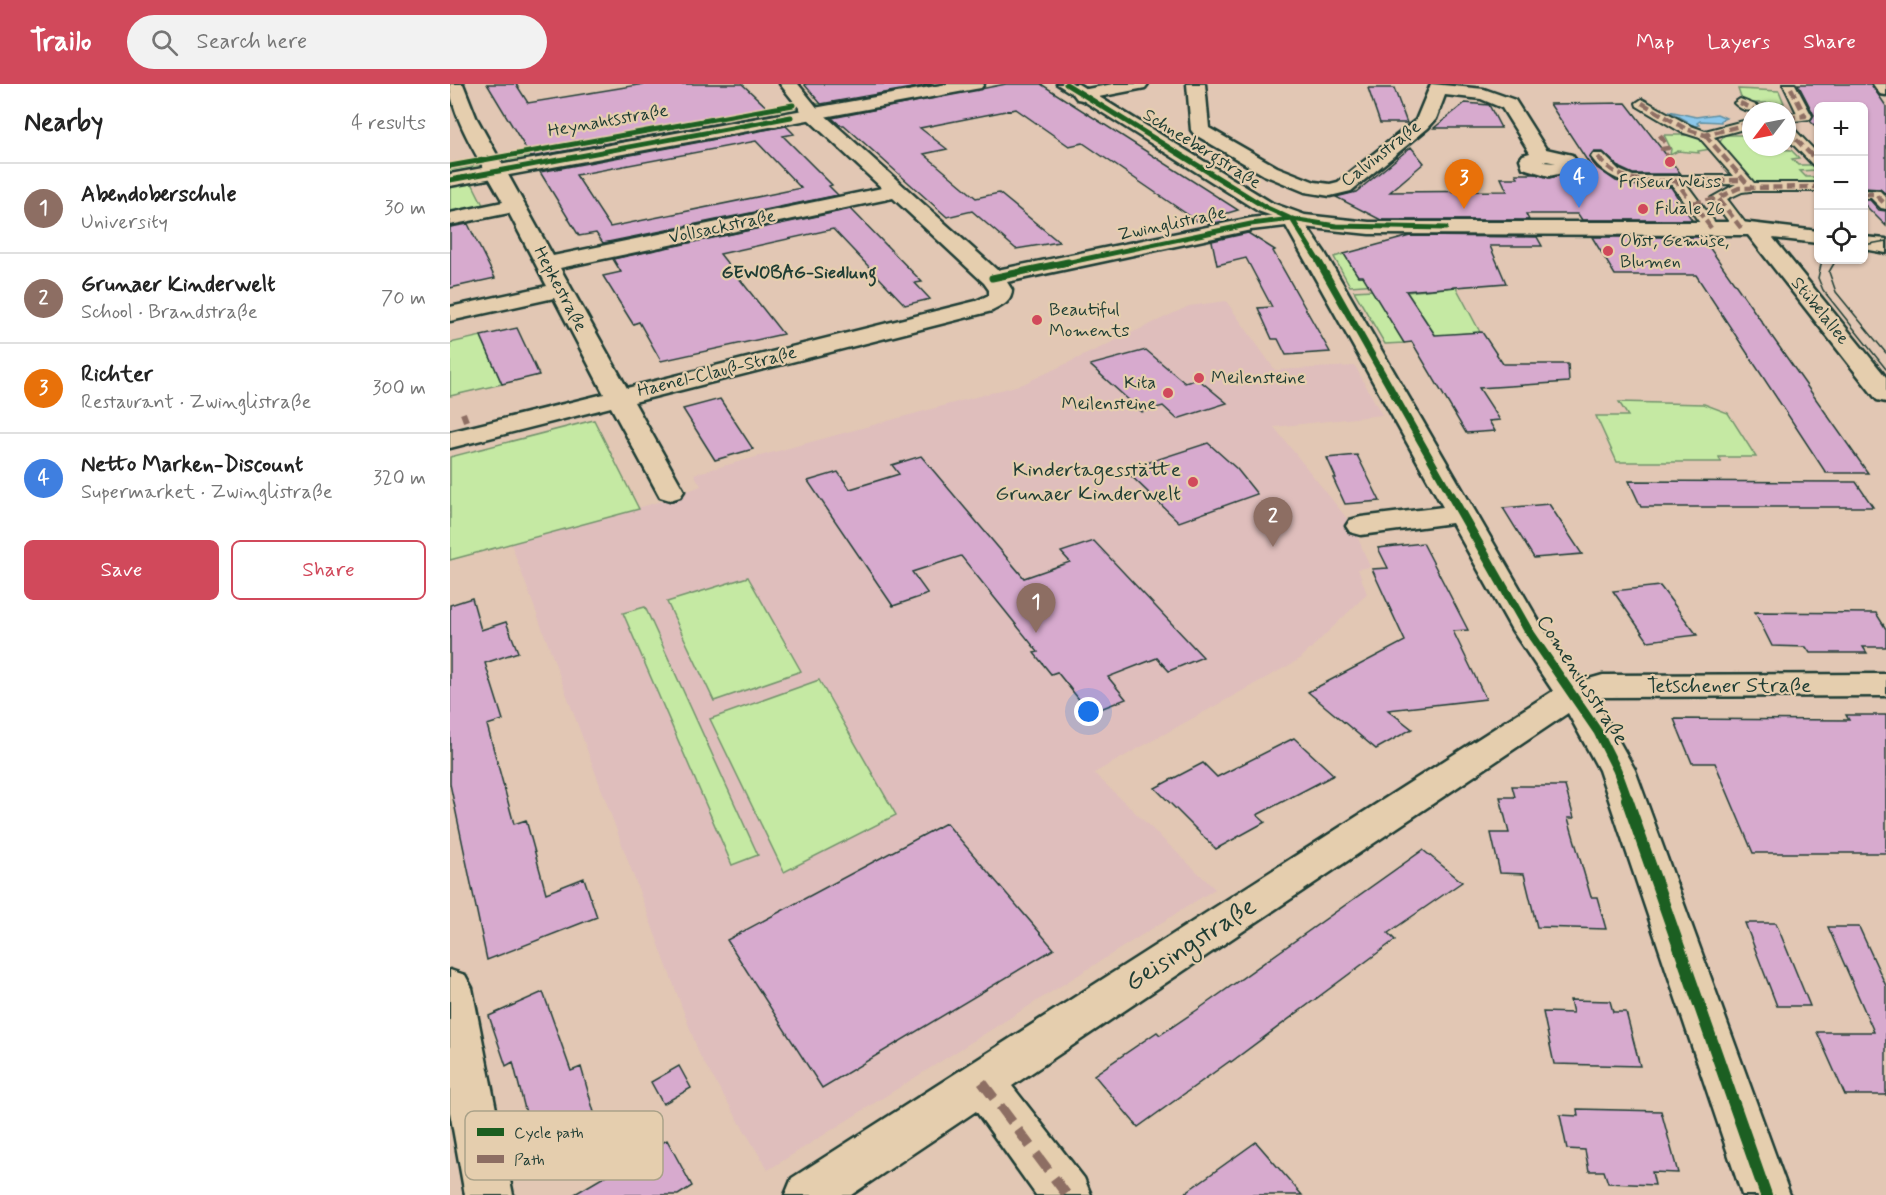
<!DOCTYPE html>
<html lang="en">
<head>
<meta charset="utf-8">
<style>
  body { margin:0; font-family:Mynerve,sans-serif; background:#f2f2f2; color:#222 }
  .controls { position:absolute; right:18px; top:18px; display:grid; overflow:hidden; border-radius:9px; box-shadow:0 2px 4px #0004 }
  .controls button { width:54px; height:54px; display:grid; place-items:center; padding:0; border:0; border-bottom:2px solid #e0e0e0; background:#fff; color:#222; font:30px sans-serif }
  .compass { position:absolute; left:1292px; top:18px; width:54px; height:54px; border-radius:50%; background:#fff; box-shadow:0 2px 4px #0004; rotate:238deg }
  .you { position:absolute; left:639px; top:628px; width:21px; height:21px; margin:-15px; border:4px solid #fff; border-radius:50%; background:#1a73e8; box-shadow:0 0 0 9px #1a73e833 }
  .badge { display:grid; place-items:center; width:39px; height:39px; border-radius:50%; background:#d1495b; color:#fff; font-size:20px; font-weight:700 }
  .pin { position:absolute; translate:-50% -50px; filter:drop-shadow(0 2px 3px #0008) }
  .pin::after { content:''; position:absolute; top:32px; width:21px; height:18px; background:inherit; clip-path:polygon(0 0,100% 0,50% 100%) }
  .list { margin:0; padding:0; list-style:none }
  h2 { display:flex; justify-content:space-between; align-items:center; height:78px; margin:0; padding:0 24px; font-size:26px }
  h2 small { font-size:20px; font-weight:400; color:#767676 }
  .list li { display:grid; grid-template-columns:39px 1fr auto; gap:18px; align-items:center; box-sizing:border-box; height:90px; padding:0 24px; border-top:2px solid #e0e0e0 }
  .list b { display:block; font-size:22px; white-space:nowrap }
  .list p { margin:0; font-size:20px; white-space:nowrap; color:#767676 }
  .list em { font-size:20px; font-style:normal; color:#767676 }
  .actions { display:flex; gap:12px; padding:18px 24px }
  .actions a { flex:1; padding:14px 0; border:2px solid #d1495b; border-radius:9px; text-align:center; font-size:21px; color:#d1495b }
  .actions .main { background:#d1495b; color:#fff }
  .icon { flex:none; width:33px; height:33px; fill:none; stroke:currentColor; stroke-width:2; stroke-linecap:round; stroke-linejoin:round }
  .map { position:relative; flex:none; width:1436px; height:1111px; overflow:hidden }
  header { display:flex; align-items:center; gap:36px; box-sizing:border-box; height:84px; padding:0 30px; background:#d1495b; color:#fff }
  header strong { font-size:28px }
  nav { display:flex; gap:33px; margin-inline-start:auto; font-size:21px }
  .search { width:420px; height:54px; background:#f2f2f2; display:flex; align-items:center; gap:15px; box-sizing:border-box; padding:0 21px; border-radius:33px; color:#767676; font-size:22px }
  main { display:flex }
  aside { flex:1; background:#fff }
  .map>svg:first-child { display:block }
  .built { fill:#dfbebc }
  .green { fill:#c5e9a3; stroke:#72936c; stroke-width:1.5 }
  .water { fill:#8cc7eb; stroke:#6090a2; stroke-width:1.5 }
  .building { fill:#d7aace; stroke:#1f3d34; stroke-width:1.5; fill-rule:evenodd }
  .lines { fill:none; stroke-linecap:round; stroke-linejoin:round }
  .pedestrian-casing { stroke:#1f3d34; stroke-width:4 }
  .minor-casing { stroke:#1f3d34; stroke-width:5 }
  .tertiary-casing { stroke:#1f3d34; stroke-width:5 }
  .pedestrian { fill:#e5ceae; fill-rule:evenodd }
  .minor { fill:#e5ceae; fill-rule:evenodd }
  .tertiary { fill:#e5ceae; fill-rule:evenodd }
  .tram { stroke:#1f3d34; stroke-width:1.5 }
  .quiet-far2 { stroke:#8d6e63; stroke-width:4.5; stroke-dasharray:9 4.5; stroke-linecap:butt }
  .quiet-far1 { stroke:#8d6e63; stroke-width:6; stroke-dasharray:11 6; stroke-linecap:butt }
  .quiet { stroke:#8d6e63; stroke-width:10; stroke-dasharray:20 10; stroke-linecap:butt }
  .cycleway-far3-casing { stroke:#e5ceae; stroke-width:8 }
  .cycleway-far2-casing { stroke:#e5ceae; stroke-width:10 }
  .cycleway-far1-casing { stroke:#e5ceae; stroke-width:13 }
  .cycleway-casing { stroke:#e5ceae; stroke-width:16 }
  .cycleway-far3 { stroke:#1b5e20; stroke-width:5 }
  .cycleway-far2 { stroke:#1b5e20; stroke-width:7 }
  .cycleway-far1 { stroke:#1b5e20; stroke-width:9 }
  .cycleway { stroke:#1b5e20; stroke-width:12 }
  .poi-dot { fill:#d1495b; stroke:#e5ceae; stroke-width:2 }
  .labels { text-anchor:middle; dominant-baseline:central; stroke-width:4.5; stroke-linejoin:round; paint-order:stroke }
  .far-street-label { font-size:18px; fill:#1f3d34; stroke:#e5ceae }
  .far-poi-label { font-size:18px; fill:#1f3d34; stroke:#e5ceae; text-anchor:start }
  .far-neighbourhood-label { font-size:18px; font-weight:bold; fill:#1f3d34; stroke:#e5ceae }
  .poi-label { font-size:21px; fill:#1f3d34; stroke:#e5ceae; text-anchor:end }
  .street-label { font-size:21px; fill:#1f3d34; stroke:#e5ceae }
  .near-street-label { font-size:26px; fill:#1f3d34; stroke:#e5ceae }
  .key { fill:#e5ceae; stroke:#aaa289; stroke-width:1.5 }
  .key-label { font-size:16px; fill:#1f3d34 }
</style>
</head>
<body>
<header>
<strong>Trailo</strong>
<div class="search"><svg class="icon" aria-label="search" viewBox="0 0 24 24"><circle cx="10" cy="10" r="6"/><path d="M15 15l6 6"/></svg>Search here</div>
<nav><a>Map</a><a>Layers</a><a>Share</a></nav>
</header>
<main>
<aside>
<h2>Nearby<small>4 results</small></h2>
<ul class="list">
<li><span class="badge" style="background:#8d6e63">1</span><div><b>Abendoberschule</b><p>University</p></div><em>30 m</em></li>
<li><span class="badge" style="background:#8d6e63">2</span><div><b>Grunaer Kinderwelt</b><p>School · Brandstraße</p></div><em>70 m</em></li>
<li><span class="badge" style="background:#e8710a">3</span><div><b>Richter</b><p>Restaurant · Zwinglistraße</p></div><em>300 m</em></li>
<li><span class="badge" style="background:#3f7fe0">4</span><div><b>Netto Marken-Discount</b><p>Supermarket · Zwinglistraße</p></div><em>320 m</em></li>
</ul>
<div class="actions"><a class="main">Save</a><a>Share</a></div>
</aside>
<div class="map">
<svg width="1436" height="1111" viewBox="0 0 1436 1111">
  <rect width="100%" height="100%" fill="#e2c7b4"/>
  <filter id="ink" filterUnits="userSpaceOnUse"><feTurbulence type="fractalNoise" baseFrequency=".0167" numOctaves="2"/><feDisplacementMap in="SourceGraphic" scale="12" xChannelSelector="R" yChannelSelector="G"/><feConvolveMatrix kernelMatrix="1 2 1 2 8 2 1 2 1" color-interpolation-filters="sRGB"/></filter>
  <g filter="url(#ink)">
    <!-- built -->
    <path class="built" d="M776 217 825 286 905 282 932 331 824 343 903 442 920 483 908 485 917 510 850 575 644 689 765 805 318 1086 250 972 61 460 212 417 251 402 244 390 573 300 739 222Z"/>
    <!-- green -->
    <path class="green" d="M478 0H506L0 92V86Z
      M1288 5 1329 7 1334 19H1293Z
      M1214 51H1248L1261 65 1248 67 1249 69 1228 67 1220 71 1221 65Z
      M1274 51H1301V63L1341 66 1349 74 1342 75 1348 81H1361L1366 86 1350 87 1356 93H1368V102L1304 100 1269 60Z
      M22 99 34 123 0 130V103Z
      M894 170 908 192 947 189 954 198 900 202 884 173Z
      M1006 203 1030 248 986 252 957 208Z
      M922 206 954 259 935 260 904 207Z
      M31 252 52 300 0 312V259Z
      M1169 318 1254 320 1278 329 1306 373H1269L1271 378H1167L1146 332H1178Z
      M144 336 189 425 0 476V373Z
      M298 493 351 587 264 617 217 518Z
      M195 523 308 771 282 781 173 529Z
      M369 596 446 731 334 788 260 635Z"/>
    <!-- water -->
    <path class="water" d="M1219 27 1246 33 1267 30 1276 34 1271 36V38L1250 37 1247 39 1249 41 1240 43 1234 40 1237 37Z"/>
    <!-- building -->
    <path class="building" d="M37 0H66L78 19 194 0H292L323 29 81 73Z
      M354 0H484L371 20Z
      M556 0H591L788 126 771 131 779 136 759 140 758 134 747 137 633 59 619 62 566 25 470 44 497 65 474 70 526 114 549 109 609 158 566 165 522 127 497 133 394 41H390L382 34Z
      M1348 0H1421L1436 22V110L1430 105 1413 104V22H1368V45L1360 37 1364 31Z
      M918 4H944L957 39H930Z
      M1015 19 1039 21 1051 44H984Z
      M1176 19 1231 90H1183L1170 84 1153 68H1143L1139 74 1147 84 1166 97 1187 102 1221 103 1242 136H1132L1128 130H1076L1079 136H931L886 113 906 108 961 63 974 79 940 108 1057 107 1051 94H1068L1066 90H1086L1099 94 1117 90H1146L1100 20Z
      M336 42 344 50 333 52 382 101 379 102 388 111 153 159 146 149 129 152 90 88ZM306 57 351 104 160 143 126 91Z
      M1413 116H1420L1429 126 1436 127V142L1413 119Z
      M401 125 472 198 465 199 480 215 455 221 383 145 270 170 333 250 211 277 189 238 183 240 153 192 171 188 163 175Z
      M18 140 45 194 0 204V143Z
      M798 149 825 166 823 167 880 268 836 271 828 255H822L808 224 822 223 796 174 767 181 762 157Z
      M960 152 1087 153 1092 162H1040L1056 199 956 207 985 251 1032 248 1053 280H1118L1119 298 1029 304 1050 336 1039 337 1045 347 1016 349 962 258 954 259 913 192H908L894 170Z
      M1142 153H1252L1418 389H1376L1246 191H1165Z
      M67 244 89 291 52 300 31 252Z
      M696 266 735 299 748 295 777 319 727 335 713 322 692 328 640 281Z
      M270 315 303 365 265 376 233 325Z
      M758 359 787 385 807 410 729 438 675 386Z
      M907 371 930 417 895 420 883 394H886L877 374Z
      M471 372 574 494 620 478 611 468 644 457 753 573 719 587 707 574 658 593 676 615 640 629 607 588 601 590 584 569 588 568 511 472 462 488 478 510 443 522 358 397 388 388 400 405 449 390 442 381Z
      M1179 397 1406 398 1423 423H1191Z
      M1099 420 1132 470 1084 474 1053 424Z
      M973 459 1018 546 1003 547 1036 615 938 626 962 645 926 665 858 608 955 557 922 485 938 484 928 464Z
      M1210 502 1247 551 1198 557 1163 507Z
      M22 514 31 546 56 538 68 568 35 579 53 636 37 641 64 740 76 736 96 809 134 794 147 833 37 876 0 700V521Z
      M1305 528 1426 529 1436 545V563H1413L1417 569H1360L1356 563 1322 562Z
      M1396 631H1436V769H1303L1265 679H1242L1224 635 1399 636Z
      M844 654 884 691 807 731 815 738 766 765 705 704 753 679 767 693Z
      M1062 702H1115L1124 734H1118L1141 813H1147L1156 845 1087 843 1074 790 1050 789 1041 749H1059L1050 713H1065Z
      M496 739 604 865 372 1004 277 856Z
      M973 766 1012 798 938 849 945 856 781 978 780 977 688 1043 644 991 707 948 710 951 750 924Z
      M1295 839H1326L1360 922H1327Z
      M1378 843H1409L1436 902V1011H1395L1367 948H1424Z
      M93 908 121 987 131 983 146 1035 107 1053 105 1043 82 1053 63 978 56 982 39 932Z
      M1120 916 1160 917 1163 928H1176L1190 982 1104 980 1093 928 1123 929Z
      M229 982 241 1004 213 1020 201 998Z
      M1127 1025 1211 1027 1228 1089 1202 1088 1205 1101 1158 1099 1154 1087H1139L1135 1066 1117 1065 1110 1031 1128 1032Z
      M217 1056 242 1102 228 1111H123Z
      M806 1058 852 1111H732Z"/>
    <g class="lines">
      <defs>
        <path id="pedestrian" d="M1333 0H1345L1362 32 1360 35 1337 38V30L1347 29Z
          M1192 15 1241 42 1255 47 1301 35V43L1264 53 1304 99H1368V107H1300L1292 108 1277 115 1299 144 1291 149 1286 147 1261 114 1286 100 1237 101 1269 144 1266 147H1256L1222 101C1189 102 1161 101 1141 73L1143 70H1153L1169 86 1183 92H1283L1250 54 1231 48 1187 22 1186 19Z
          M1290 15 1313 24 1314 27C1302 27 1294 29 1284 19Z
          M1337 42 1342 43 1368 70V82L1363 81 1337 54Z
          M1414 106 1430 107 1436 113V125L1431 124 1421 114H1414Z"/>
        <path id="minor" d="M0 0H13L26 33 103 172 432 104 357 34 330 0H348L369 26 547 186 801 134 842 129 849 131 875 169 1094 546 1132 597 1153 591 1436 590V612L1154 613 1146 616 1185 686 1340 1111H1292L1149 686 1118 629 562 1002 634 1094 641 1111H586L526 1027 401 1111H335L342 1094 1103 607 1062 546 1002 439 911 451 900 448 896 442 900 436 911 433 993 423 836 142 801 146 557 198 562 206C561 219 553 221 542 227L184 318 234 407 230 413 220 416 210 413 161 323 0 364V348L154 310 104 214 0 237V223L97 202 59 129 0 141V129L53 118C37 88 0 33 0 0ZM443 114 534 199 539 206V211L526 217 177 304 110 184Z
          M663 0H698L695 4 633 16 627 15 624 11 627 7Z
          M737 0H755L759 44 827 83 865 98 880 100 888 98 966 36 981 0 1034 5 1065 16 1096 65 1122 71 1130 82 1127 86 1099 92 1073 84 1070 75 1073 71 1080 69 1052 24 1031 15 995 11 986 35 978 44 901 107 880 112 855 108 814 91 744 50 741 46ZM1097 77 1106 79 1093 78Z
          M1423 0H1436V11L1430 10Z
          M0 886 15 891 22 904 63 1111H15L0 1028Z"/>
        <path id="tertiary" d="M497 0H534L531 4 525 5 0 102V90Z
          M607 0H628L822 119 855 131 919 138H1291L1368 147V159L1323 154 1436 293V318L1427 316 1298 151 919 150 853 143 808 127Z
          M1414 153 1436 155V169L1414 165Z"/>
      </defs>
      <!-- pedestrian casing -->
      <use href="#pedestrian" class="pedestrian-casing"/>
      <!-- minor casing -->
      <use href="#minor" class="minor-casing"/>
      <!-- tertiary casing -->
      <use href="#tertiary" class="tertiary-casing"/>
      <!-- pedestrian -->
      <use href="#pedestrian" class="pedestrian"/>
      <!-- minor -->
      <use href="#minor" class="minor"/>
      <!-- tertiary -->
      <use href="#tertiary" class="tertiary"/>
      <!-- tram -->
      <path class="tram" d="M1414 161 1436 157
        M1372 176 1368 194 1373 206 1436 285
        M1386 176 1379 188 1386 208 1436 269"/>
      <!-- quiet-far2 -->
      <path class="quiet-far2" d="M1192 19 1236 45 1255 51 1301 39
        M1290 19 1308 27
        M1337 34 1355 32 1339 0
        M1337 46 1368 78
        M1210 51 1218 64 1212 65 1218 73
        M1255 51 1300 103
        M1148 73C1171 100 1193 97 1226 97L1261 144
        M1226 97 1294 96
        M1414 110H1425L1436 121
        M1243 119 1268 114
        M1291 144 1268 114 1289 104 1368 103"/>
      <!-- quiet-far1 -->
      <path class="quiet-far1" d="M13 329 16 337"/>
      <!-- quiet -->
      <path class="quiet" d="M532 998 617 1111"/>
      <defs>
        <path id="cycleway-far3" d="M616 0 815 123 839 134
          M0 82 343 21
          M0 96 341 33
          M842 135 870 180
          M611 180 801 140 842 135 886 142 996 144"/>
        <path id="cycleway-far2" d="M869 178 1002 413
          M542 194 618 178"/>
        <path id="cycleway-far1" d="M1001 411 1078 546 1148 648 1167 686 1178 716"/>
        <path id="cycleway" d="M1177 715 1316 1111"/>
      </defs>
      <!-- cycleway-far3 casing -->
      <use href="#cycleway-far3" class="cycleway-far3-casing"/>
      <!-- cycleway-far2 casing -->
      <use href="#cycleway-far2" class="cycleway-far2-casing"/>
      <!-- cycleway-far1 casing -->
      <use href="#cycleway-far1" class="cycleway-far1-casing"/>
      <!-- cycleway casing -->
      <use href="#cycleway" class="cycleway-casing"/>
      <!-- cycleway-far3 -->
      <use href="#cycleway-far3" class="cycleway-far3"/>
      <!-- cycleway-far2 -->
      <use href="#cycleway-far2" class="cycleway-far2"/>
      <!-- cycleway-far1 -->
      <use href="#cycleway-far1" class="cycleway-far1"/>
      <!-- cycleway -->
      <use href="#cycleway" class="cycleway"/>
    </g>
  </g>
  <!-- markers -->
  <g class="poi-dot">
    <circle cx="1220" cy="78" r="6"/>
    <circle cx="1193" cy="125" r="6"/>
    <circle cx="1158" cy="167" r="6"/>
    <circle cx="587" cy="236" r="6"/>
    <circle cx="749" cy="294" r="6"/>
    <circle cx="718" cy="309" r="6"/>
    <circle cx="743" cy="398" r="6"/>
  </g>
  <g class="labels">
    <!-- far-street labels -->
    <g class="far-street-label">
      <text transform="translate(158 37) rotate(-10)">Heynahtsstraße</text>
      <text transform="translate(752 65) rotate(32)">Schneebergstraße</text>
      <text transform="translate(931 70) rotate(-38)">Calvinstraße</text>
      <text transform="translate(722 140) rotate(-12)">Zwinglistraße</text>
      <text transform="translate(272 143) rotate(-12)">Vollsackstraße</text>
      <text transform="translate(110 205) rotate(62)">Hepkestraße</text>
      <text transform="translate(1370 227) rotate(51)">Stübelallee</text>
      <text transform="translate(267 288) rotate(-14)">Haenel-Clauß-Straße</text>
    </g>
    <!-- far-poi labels -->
    <g class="far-poi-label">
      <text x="1220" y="98" text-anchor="middle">Friseur Weiss</text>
      <text x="1205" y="125">Filiale 26</text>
      <text x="1170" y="157">Obst, Gemüse,<tspan x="1170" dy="21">Blumen</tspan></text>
      <text x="599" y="226">Beautiful<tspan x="599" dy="21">Moments</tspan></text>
      <text x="761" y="294">Meilensteine</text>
      <text x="706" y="299" text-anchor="end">Kita<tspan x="706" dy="21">Meilensteine</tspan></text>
    </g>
    <!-- far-neighbourhood labels -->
    <g class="far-neighbourhood-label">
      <text x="349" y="189">GEWOBAG-Siedlung</text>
    </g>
    <!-- poi labels -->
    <g class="poi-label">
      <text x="731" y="386">Kindertagesstätte<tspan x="731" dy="24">Grunaer Kinderwelt</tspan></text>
    </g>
    <!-- street labels -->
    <g class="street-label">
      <text transform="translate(1132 596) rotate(57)">Comeniusstraße</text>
      <text x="1279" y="602">Tetschener Straße</text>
    </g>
    <!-- near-street labels -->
    <g class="near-street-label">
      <text transform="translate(741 861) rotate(-33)">Geisingstraße</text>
    </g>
  </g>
  <!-- legend -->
  <rect x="15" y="1027" width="198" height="69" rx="9" class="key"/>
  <rect x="27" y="1044" width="27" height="8" fill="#1b5e20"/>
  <rect x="27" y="1071" width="27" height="8" fill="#8d6e63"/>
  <g class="key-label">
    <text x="64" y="1054">Cycle path</text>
    <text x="64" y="1081">Path</text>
  </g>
</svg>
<div class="controls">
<button>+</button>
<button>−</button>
<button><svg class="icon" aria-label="locate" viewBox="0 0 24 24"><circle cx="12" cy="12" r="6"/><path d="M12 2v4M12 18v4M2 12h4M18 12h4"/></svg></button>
</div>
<svg class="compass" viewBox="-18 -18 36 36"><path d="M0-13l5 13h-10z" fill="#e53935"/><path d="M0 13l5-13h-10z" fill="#767676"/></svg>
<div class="you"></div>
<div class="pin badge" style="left:586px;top:549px;background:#8d6e63">1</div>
<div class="pin badge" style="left:823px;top:463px;background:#8d6e63">2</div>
<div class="pin badge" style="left:1014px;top:125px;background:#e8710a">3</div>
<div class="pin badge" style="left:1129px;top:124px;background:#3f7fe0">4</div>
</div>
</main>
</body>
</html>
